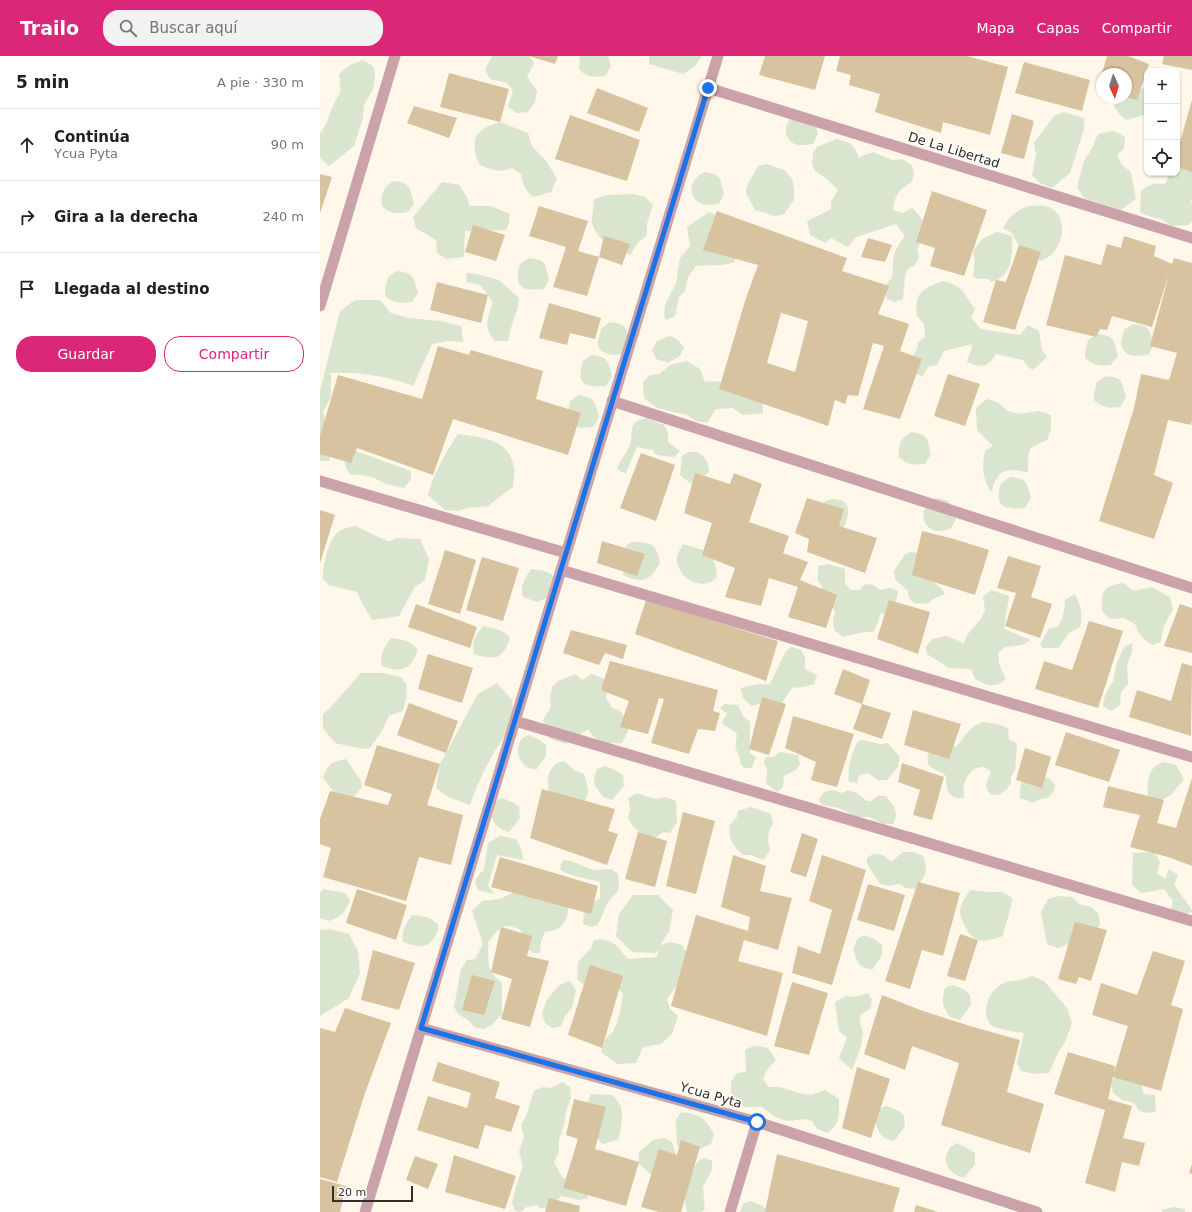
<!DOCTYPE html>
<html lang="es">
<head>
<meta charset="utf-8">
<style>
  body { margin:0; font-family:"DejaVu Sans",sans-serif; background:#f2f2f2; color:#202124 }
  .controls { position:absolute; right:12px; top:12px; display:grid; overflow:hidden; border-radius:8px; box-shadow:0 1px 3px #0004 }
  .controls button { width:36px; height:36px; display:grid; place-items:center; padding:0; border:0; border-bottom:1px solid #e0e0e0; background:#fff; color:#202124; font:20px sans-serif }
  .compass { position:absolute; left:776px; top:12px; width:36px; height:36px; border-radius:50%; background:#fff; box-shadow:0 1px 3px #0004; rotate:176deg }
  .scale { position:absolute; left:12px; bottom:10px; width:81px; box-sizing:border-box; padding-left:4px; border:2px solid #342f26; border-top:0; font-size:11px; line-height:14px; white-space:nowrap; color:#342f26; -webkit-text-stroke:3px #fff; paint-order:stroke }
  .stop { position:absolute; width:12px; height:12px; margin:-9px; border:3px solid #1a73e8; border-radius:50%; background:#fff }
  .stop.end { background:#1a73e8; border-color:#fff; box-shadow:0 1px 4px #0008 }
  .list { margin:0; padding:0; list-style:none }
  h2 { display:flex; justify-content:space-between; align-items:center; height:52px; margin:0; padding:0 16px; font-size:17px }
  h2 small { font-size:13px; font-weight:400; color:#757577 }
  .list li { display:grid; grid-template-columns:26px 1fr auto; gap:12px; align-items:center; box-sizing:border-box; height:72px; padding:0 16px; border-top:1px solid #e0e0e0 }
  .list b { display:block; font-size:15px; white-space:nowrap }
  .list p { margin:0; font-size:13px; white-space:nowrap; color:#757577 }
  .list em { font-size:13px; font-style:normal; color:#757577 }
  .actions { display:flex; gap:8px; padding:12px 16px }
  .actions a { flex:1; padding:9px 0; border:1px solid #db2777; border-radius:16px; text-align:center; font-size:14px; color:#db2777 }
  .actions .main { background:#db2777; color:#fff }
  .icon { flex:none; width:22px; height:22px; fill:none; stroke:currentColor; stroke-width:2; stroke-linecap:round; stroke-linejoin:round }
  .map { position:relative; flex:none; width:872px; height:1156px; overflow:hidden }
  header { display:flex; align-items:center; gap:24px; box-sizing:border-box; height:56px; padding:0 20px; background:#db2777; color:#fff }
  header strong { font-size:19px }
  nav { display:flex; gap:22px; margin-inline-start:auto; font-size:14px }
  .search { width:280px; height:36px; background:#f2f2f2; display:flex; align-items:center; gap:10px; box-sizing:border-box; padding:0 14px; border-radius:16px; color:#757577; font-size:15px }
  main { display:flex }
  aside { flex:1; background:#fff }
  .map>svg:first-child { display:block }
  .green { fill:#d9e5cf }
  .building { fill:#d7c3a0; fill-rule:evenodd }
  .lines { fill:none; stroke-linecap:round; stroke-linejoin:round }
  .minor { stroke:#cca2aa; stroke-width:11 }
  .route { stroke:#1a73e8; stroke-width:5 }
  .labels { text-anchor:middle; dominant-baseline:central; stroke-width:3.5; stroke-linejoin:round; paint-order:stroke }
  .street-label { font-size:13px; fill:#342f26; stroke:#fff }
</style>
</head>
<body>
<header>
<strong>Trailo</strong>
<div class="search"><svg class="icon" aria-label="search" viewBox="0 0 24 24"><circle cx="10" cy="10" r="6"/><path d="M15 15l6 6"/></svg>Buscar aquí</div>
<nav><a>Mapa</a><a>Capas</a><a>Compartir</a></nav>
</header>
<main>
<aside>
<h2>5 min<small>A pie · 330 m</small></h2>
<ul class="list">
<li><svg class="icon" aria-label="ahead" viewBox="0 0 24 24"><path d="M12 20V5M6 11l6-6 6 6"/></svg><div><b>Continúa</b><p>Ycua Pyta</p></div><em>90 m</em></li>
<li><svg class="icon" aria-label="right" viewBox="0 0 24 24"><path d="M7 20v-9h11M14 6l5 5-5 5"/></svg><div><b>Gira a la derecha</b></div><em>240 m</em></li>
<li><svg class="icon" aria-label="arrive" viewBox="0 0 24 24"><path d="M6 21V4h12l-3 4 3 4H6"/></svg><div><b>Llegada al destino</b></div></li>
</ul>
<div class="actions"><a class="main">Guardar</a><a>Compartir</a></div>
</aside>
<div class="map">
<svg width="872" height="1156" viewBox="0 0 872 1156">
  <rect width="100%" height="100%" fill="#fff7e9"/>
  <!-- green -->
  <path class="green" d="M172 0H209L214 7 207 21 217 35 215 46 208 56 197 57 188 51 193 34 187 27 170 23 165 14Z
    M260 0H288L291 10 285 20C273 21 267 22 259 13Z
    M329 0H382L375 10 363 18 329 8Z
    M43 4 53 10 55 19 53 33 44 49 43 62 34 90 9 110 0 102V77C8 69 8 60 13 50 15 45 18 40 21 35L19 18 30 9Z
    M827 31V58L807 64 802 61 794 51 797 42H806V33C813 32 821 35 827 31Z
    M744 56 764 62V73L750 117 732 132 720 127 712 119 716 98 714 87 734 60Z
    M478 57 494 62 498 78 493 88C489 88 484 90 480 89 466 88 462 73 470 63 472 60 475 59 478 57Z
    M180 66 208 77 212 90 227 106 237 123 231 136 213 141C205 134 203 129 201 118L192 112C178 117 171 114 159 108 149 84 155 73 180 66Z
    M794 75 805 81 804 93 797 99 802 109 811 116 816 143 801 154 764 142 757 131 764 105 772 92 778 78Z
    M517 83C530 87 535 88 539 102L542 100 553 96 572 104 582 103 592 109 594 117 592 126C580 133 574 139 573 154L583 157 592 152C609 168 606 173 597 194L599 201 595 209 588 213 585 220 583 243 575 246 567 243C565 237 563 231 568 226 571 222 570 225 572 221 574 216 572 211 573 205 574 195 579 188 585 180L576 168 536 181 528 191 511 182 505 187 490 179 487 165 511 153V146L518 134 507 123 495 115 492 108 493 97 497 91C504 88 510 85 517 83Z
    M872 93V144L871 145 872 149V165L868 169 851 170 841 163 831 161 820 156 821 135C829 128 835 127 845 128L850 117H857V105Z
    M447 108 464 114 472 122 474 133V144L464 158 455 160 435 154 426 137 427 130 438 110Z
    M384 116C402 119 400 122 404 138L399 148C395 148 390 149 386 149 372 147 367 132 376 122 378 120 381 118 384 116Z
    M73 125C91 127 89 130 94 147L88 156C77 158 70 158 62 150 61 136 63 133 73 125Z
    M122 126 139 129 148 143 149 150H171L190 158 189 167 186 174 145 175 144 201 126 203 117 197 116 184 96 172 93 161Z
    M313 138 325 141 333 149 327 168V179L317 188 310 199C296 192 274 184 272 165 272 158 274 150 274 143L287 139Z
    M709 150C714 150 721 149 725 150 748 155 745 185 732 198 729 201 725 203 721 205 699 198 703 195 691 176L683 173C688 161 696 154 709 150Z
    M389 156 399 160 414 197 415 206C404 210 388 209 376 210L368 221 365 235 359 241 355 260 346 264 344 259 345 249 356 227 360 202 370 190 367 171Z
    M677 176 692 180C692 198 694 221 671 226L669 223H658L653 220 655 203 653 198 655 192 662 183Z
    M209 202C227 204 225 208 229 224L224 233C202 236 193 231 200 208Z
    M77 215C95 217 93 221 98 237L92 246C81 247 74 248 65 240V234L68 221Z
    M146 217 157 218 179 224 199 242 198 251 192 268 188 285H175C162 270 168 263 173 246L160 229 147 226Z
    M623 225C644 230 643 237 655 253L651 262 661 273 700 279 708 269 719 275 722 294 727 301 713 314 708 311 703 304 676 298C668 312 661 312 647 306L653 288 624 295 617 309 609 310 602 321 593 316 589 306 597 293 598 286 605 281 604 268 597 260C594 237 602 233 623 225Z
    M35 244H60L71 257 88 262 121 265 141 270 143 286 128 285 112 288 93 330C67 320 39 316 11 317V341L3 356C8 373 13 386 9 405H0V336L20 255Z
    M290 266C307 268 306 272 310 288L304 298 292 299 283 296 278 291V285L281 273Z
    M813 268C831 270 829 274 834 289L828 299 816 300 807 298 802 292 801 287 804 274Z
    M777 278C795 280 793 283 798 299L791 309C780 310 774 310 765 302V297L768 284Z
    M350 280 358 284 364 292 360 300 348 307 336 303 332 294 337 285Z
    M272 299C289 301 288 305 292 320L286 330C264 332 256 328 263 305Z
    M366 305 380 313 385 326C404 322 425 334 443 340V357L423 359 413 352 396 353 387 367 376 365 367 359 337 352 324 342 323 326 330 319 339 318 350 309Z
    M786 320C804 322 801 325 806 341L800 351C789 352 782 352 774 344V338L777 326Z
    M258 339C276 342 274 345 279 361L273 371 261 372 252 369 247 358 250 346Z
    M667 343 677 346 688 355 699 358 719 355 731 359V373L727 384 710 392 708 401V416C702 416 697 414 692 414 678 414 675 425 671 436 662 421 662 413 665 395L673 390 657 374 656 352Z
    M326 362 344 369 348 377V386L360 395 354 401 336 399 333 394 317 391 306 417 301 416 297 412C300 405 304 400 308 393 316 379 304 367 326 362Z
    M591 376C609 379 607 382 611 398L605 408C594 409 587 409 579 401 578 388 580 384 591 376Z
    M138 378C163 382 189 382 194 412 195 418 193 425 193 431L168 450 148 452 138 455 125 454 108 439C114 417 125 397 138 378Z
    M30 393 91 415V423L84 432 66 428 52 421 40 419 30 418C22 408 24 403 30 393Z
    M368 396H378C385 402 389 406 389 416L378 425 370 427 360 419 362 400Z
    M690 421C708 423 706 426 711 442L705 452C683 454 674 450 681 427Z
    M615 442C633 444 631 447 636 464L630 473C626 474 621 475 617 475 604 473 599 458 608 448 609 446 613 444 615 442Z
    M513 443C537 444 526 464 522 478L502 454 505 445Z
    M35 470 69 486 76 482 100 483 109 503 105 524 94 532 79 560 52 564 43 549 37 536 9 529 3 523C3 510 7 486 18 476 22 473 30 471 35 470Z
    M311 486C330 486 337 487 340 507 330 525 322 528 303 519L307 500 306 490Z
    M363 488 390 496 396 512 397 521C383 537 356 522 357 502 357 498 361 492 363 488Z
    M591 496 597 497C598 509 606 519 615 527 619 531 623 533 625 538L613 543 607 548 594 547 589 542 588 535 575 523 574 515 585 498Z
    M508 508 525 513V527L530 534H540L545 528 554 529 560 534 570 532 578 535 575 551 571 557 560 558 558 567 553 576H544L523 581 514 574 513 565 515 555 510 546 502 541V530L498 525V510Z
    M211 513C223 514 231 515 238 525L227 542 217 546 203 541C200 529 205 522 211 513Z
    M803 527 814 535 831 531 850 541 853 553 843 572 841 586 832 589 825 584 818 576 815 568 804 562 790 563 782 555C781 535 783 530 803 527Z
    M671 534 689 540 684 573 711 584 702 589 685 591 678 597 679 608 686 623C674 633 668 630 655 623L651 613 629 612 607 598 606 591 612 583 626 580 644 587 647 579 660 564 665 554 663 541Z
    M755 538C761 550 763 558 760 571L749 577 738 592H723L720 589 729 572 738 571C743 562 745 554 745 544Z
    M163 570C174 572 183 573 190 582 182 604 175 605 154 598 151 586 156 579 163 570Z
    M71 582C83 584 90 584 98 594 89 615 82 617 62 610 59 599 64 591 71 582Z
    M812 587V597L807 608 808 628 801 636 800 649 791 655 783 650 785 639 793 625 797 606 804 591Z
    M472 591 481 594 485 601V613L497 619 494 628 483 631 472 632 462 647H443L432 650C424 645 422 641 421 632L438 628H450L466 595Z
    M41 617H63L81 621 87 629 86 642 83 655 69 660 62 675 50 692 44 693 15 687 3 672V658L10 652Z
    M255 618 262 624 272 618 285 623 289 633 286 641 292 652 299 654 311 669 302 687C286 688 277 687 268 673L246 688 233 684 226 679 223 664 231 651 230 641 232 631 238 625Z
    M177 627 192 644 195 665C175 692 161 717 150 749L128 741 116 732 120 708 158 638Z
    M405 648 418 649 423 660 430 666V697L436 701 432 712H424L420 707C421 701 418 699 416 693 415 689 416 684 417 679L415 676 401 667 407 658 400 652Z
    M663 666 678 668 688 672 689 684 697 687 696 703 695 714 691 721V727L686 734 678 739 670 738C663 728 667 726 671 716 660 704 647 716 644 729 643 733 644 738 644 742 627 743 627 735 626 720 614 711 602 713 610 694L637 690C646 679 649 671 663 666Z
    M208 679 220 684 226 689V700L216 714 206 711C197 701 196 696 201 683Z
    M542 684 560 688 568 687 580 701 578 711 567 724H558L548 717 539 719 537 727 529 726C527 711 531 698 538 685Z
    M460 696 478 699 480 708 476 714 464 720 463 731 457 736 446 727 447 713 444 707 446 701H454Z
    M26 703 41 725 42 731C36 740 31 743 21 745L3 722C8 707 11 706 26 703Z
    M244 705 254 714 264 718C268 731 272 740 260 749L230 739C227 730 226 716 235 709 237 707 242 706 244 705Z
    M844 706 856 709 864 723 851 739 835 748 832 743 828 740C827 725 828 710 844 706Z
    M285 710 297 715 303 719 304 730 292 744 283 741 275 730 274 722 277 713Z
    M717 721 729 722 735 729 734 734 728 742 720 743 713 747 700 742C700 726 700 722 717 721Z
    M514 734 522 737 528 734 537 737 547 745H551L558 740H566C573 750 580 755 573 768H563L549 761H537L519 752 502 749 499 744C502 735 506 735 514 734Z
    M318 737 328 741 337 743 346 741 356 745 357 766 350 777 343 776 335 782C321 780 315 774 308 762L310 753 308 742Z
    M182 742 194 747 199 751 200 762 189 776C179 773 170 767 171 755 171 752 173 748 175 745Z
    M431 751 451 758 453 767 449 775 448 785 450 795 443 804 432 799H423C413 789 408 784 410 769L417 761 418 755Z
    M180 780 196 783 201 792 203 804 177 799 168 830 174 838 158 834 155 827 157 821 164 813 168 787Z
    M583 796H594L603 800C609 815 605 822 595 833L586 832 580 828 568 830 560 828 547 808V802C556 794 564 798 571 806Z
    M834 796 840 806 837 817 845 823 849 813 858 819 854 829 872 854V856L862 859 851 856 853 845 844 833 821 837 812 829 813 797Z
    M244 804 251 805 273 814 291 813 298 818C302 842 292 835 285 852 283 858 281 863 277 869L272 871 263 868 264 851 280 842V826C267 822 252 821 240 814L241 808Z
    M3 833 25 837 30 844C25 857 22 860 9 865L0 862V837Z
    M650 834 670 836H682L692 842C691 856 685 867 683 880 676 882 667 886 659 884 649 882 640 863 640 854 641 847 646 840 650 834Z
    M192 837 230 838 247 845C250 855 247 868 237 873 234 875 229 875 225 876L221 885 220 897H213L204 890 201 874C181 866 181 871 168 886 169 906 165 913 182 927V958L172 969 164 973 154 971 148 964 138 958 134 951 141 913 147 904 155 903 163 888 152 855 162 845 180 843Z
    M313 839H338L353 854 349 876 340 889 351 886 362 889 369 900 368 913 347 943 350 953 358 960 352 978 341 988 323 991 316 1007 297 1008 281 996 285 983 293 976 297 966 300 957 303 938 292 926 264 929 257 923 258 906 272 891 273 885C291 879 298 891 308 903L337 901 339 892 336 897 312 896 296 880 299 858Z
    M738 840 752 841 759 848 771 851 778 857 780 867 776 877 738 892 727 888 721 856 728 843Z
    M92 859C104 860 112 861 119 870 112 892 104 894 83 886 81 875 86 868 92 859Z
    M10 873 29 878 38 895 40 917 29 942 0 960V874Z
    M544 879 556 884 562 889V899L552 914 542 911 538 907 533 893 537 883Z
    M712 920 724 925 747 952 752 967 745 986 738 997 729 1017 714 1018 701 1015 697 1006 704 977C697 976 675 973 671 969 660 957 669 934 682 928 686 925 695 925 700 924 704 923 708 922 712 920Z
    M250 925 256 934 252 952 245 960 241 970 232 972 225 967 222 957 227 944 239 929Z
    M633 929 645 934 650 939 651 949 640 964 630 961C622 950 621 946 625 932Z
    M548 937 552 943 551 952 540 959V968L543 976 541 990 532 1014 519 1002 527 982 519 975 515 946 526 940 535 941Z
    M433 990C448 990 449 992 456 1004L447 1014 443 1023 449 1031H460L479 1037 491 1039 505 1034 519 1043C519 1057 521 1068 507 1077L497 1073 492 1065 484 1063 467 1065 455 1061 442 1051H424L414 1044 411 1035V1026L417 1017 426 1016 425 994Z
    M799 1016 820 1026 824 1038 835 1039 836 1055 829 1057 819 1055 814 1047 802 1044 793 1037 791 1027Z
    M242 1026 250 1031 251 1042 246 1056 244 1069 239 1084V1095L234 1106 242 1121 267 1134 268 1142 259 1144 241 1140 230 1153 220 1152 217 1149 207 1151 200 1156 195 1155 192 1147 196 1130 203 1110 199 1096 204 1081 201 1069 206 1060 214 1035 223 1031 231 1032Z
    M271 1038 293 1039 301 1050 302 1063 299 1083 283 1088 270 1077 264 1056Z
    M566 1050 579 1055 584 1060 585 1070 574 1085 564 1082C555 1072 554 1066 559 1053Z
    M361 1056C380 1058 385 1062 394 1078L391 1088C378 1094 369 1100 357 1089L356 1064Z
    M344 1082 352 1086 359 1109 344 1121 329 1117 318 1107 319 1096 333 1084Z
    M637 1087 649 1093 655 1097V1108L644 1122C634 1119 625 1113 626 1101 626 1098 629 1094 630 1091Z
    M385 1102 392 1105V1114L383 1131 385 1153 381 1156H367L363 1137 374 1112 378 1105Z
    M430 1145 443 1150 448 1156H420L423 1148Z
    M853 1151 865 1153V1156H842V1154Z"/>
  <!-- building -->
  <path class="building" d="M209 0H238L235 8Z
    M445 0H505L495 34 439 19Z
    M520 0H647L688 11 670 79 623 66 621 77 555 56 560 38 529 29 531 19 516 15Z
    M787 0H808L829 8 817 44 806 41V18H782V32L778 30Z
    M844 0H872V14L842 8Z
    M704 6 770 24 762 55 695 37Z
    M129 17 189 33 180 66 120 51Z
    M277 32 328 52 319 76 267 57Z
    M872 44V116L857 111V96Z
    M94 50 137 62 129 82 87 67Z
    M692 58 714 65 704 103 681 97Z
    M250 59 320 84 307 125 235 103Z
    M0 118 12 121 0 157Z
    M612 135 667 154 644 220 610 210 615 192 596 186Z
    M219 150 268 165 258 195 279 201 267 240 233 231 246 191 209 180Z
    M397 155 527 202 522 215 569 230 558 258 589 268 580 295 602 303 580 363 543 353 564 290 553 287 538 340 528 339 525 348 515 344 508 370 399 333 425 245 438 209 383 194ZM455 255 488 265 475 316 447 307 461 257Z
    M153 169 185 179 176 205 145 196Z
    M284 180 310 188 302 209 279 201Z
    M804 180 836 190 834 200 852 208 854 202 872 207V364L871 369 848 364 834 419 853 427 834 483 779 465 814 352 821 318 849 324 857 297 830 290 849 218 832 271 792 260 787 274 780 273 776 281 726 269 745 199 781 209 787 188 801 192Z
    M548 182 572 189 565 206 541 201Z
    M699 189 721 196 695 274 663 266 676 224 686 226Z
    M117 226 168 239 161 267 110 254Z
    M229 247 281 262 275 283 250 277 247 289 219 282Z
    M118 290 149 299 151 294 223 315 216 343 261 357 248 399 133 363 113 419 37 392 31 407 0 398V380L18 319 102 343Z
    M628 318 660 328 645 370 614 360Z
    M321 397 355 409 336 465 300 452Z
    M375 417 410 428 414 417 442 428 429 466 469 480 463 497 488 506 480 524 517 539 506 572 468 561 478 531 449 522 441 550 405 541 415 512 382 499 392 467 364 457Z
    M487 442 524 453 519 470 557 482 545 517 487 496 489 483 475 477Z
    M0 454 15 459 0 507Z
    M602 475 634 483 669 494 655 539 592 519Z
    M282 485 325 498 317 520 277 507Z
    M125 494 156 504 140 558 108 548Z
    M688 500 721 510 711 541 732 548 720 582 685 570 696 537 677 532Z
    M162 501 199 512 183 565 146 554Z
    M326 544 458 585 446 625 315 578Z
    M569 544 610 556 598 598 557 583Z
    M96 548 157 571 150 592 88 571Z
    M860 548 872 552V597L844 590Z
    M769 565 803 575 778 652 715 633 724 605 752 614Z
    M251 574 307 589 303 603 285 597 279 609 243 597Z
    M108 598 153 612 142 647 98 633Z
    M290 605 398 634 393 655 400 657 395 675 378 673 369 698 331 687 344 643 339 642 328 678 300 671 309 645 281 634Z
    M862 607 872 610 871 680 809 661 817 634 851 645Z
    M523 613 550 624 542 648 514 638Z
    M442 641 466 648 449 699 429 693Z
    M89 647 138 665 126 697 77 679Z
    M542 648 571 657 562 683 533 673Z
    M593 654 641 668 629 703 584 689Z
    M473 660 534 678 517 731 491 724 496 706 465 692Z
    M746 676 800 694 789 726 735 709Z
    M57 689 120 708 107 749 143 759 131 809 99 801 86 845 3 821 11 792 0 788V763L10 735 68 749 72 738 44 729Z
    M705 692 731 701 722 732 696 724Z
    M582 707 624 721 612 764 593 759 600 734 578 726Z
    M872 722V810L848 801 810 791 820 759 783 751 788 730 844 744 837 767 856 772Z
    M222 733 295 753 288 775 298 778 287 809 210 782Z
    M363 756 395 765 376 838 346 830Z
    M318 776 347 785 335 831 305 823Z
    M482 777 498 783 486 821 470 816Z
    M413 799 446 810 440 835 472 842 458 894 424 884 418 905 463 917 447 980 351 950 376 859 428 875 430 861 401 851Z
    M502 799 546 814 512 929 472 917 478 890 500 898 512 854 489 845Z
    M180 801 278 830 271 858 171 831Z
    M598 826 640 837 623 900 602 894 590 933 565 925Z
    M548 828 585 839 574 875 537 864Z
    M37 833 87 849 76 884 26 867Z
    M755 866 787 874 771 925 759 921 756 928 738 923Z
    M181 871 212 880 207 900 229 905 210 971 181 963 192 923 171 916Z
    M640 878 658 884 645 925 627 920Z
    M53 894 95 907 79 954 41 944Z
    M833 895 865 905 851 949 863 953 841 1035 793 1021 788 1043 812 1050 803 1082 825 1087 819 1110 802 1106 795 1136 765 1127 785 1054 734 1038 748 996 795 1010 794 1017 808 970 772 959 781 927 817 939Z
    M270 909 303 920 282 992 248 979Z
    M152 919 175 925 164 959 142 954Z
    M472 926 508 937 489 999 454 990Z
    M562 939 603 955 650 970 700 984 687 1036 724 1048 710 1097 621 1069 639 1007 592 990 585 1014 544 998Z
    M25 952 71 967 45 1037 17 1126 0 1121V972L15 976Z
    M118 1006 180 1026 175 1042 200 1050 191 1076 165 1069 158 1093 97 1074 108 1040 147 1052 151 1037 112 1025Z
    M537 1011 570 1023 551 1082 522 1072Z
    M254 1043 286 1051 275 1093 319 1106 306 1150 243 1132 258 1083 246 1079Z
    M361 1084 380 1091 361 1156H339L321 1151 339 1093 357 1099Z
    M457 1098 580 1132 573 1156H445Z
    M134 1099 196 1120 185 1153 125 1136Z
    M95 1100 118 1108 108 1133 86 1124Z
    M872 1108V1118L869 1117Z
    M0 1123 26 1130 20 1156H0Z
    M229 1142 260 1150 259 1156H225Z
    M596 1149 618 1156H594Z"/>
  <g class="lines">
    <!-- minor -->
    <path class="minor" d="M388 32 872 182
      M0 250 75 0
      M292 345 872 532
      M0 425 246 497
      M241 514 872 701
      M195 665 872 865
      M101 972 437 1066 717 1156
      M45 1156 398 0
      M410 1156 437 1066"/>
  </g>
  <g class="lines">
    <!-- route -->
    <path class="route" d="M388 32 101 972 437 1066"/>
  </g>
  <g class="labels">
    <!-- street labels -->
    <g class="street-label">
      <text transform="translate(634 94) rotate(17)">De La Libertad</text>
      <text transform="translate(391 1039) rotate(16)">Ycua Pyta</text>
    </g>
  </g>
</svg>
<div class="controls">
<button>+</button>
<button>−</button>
<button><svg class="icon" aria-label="locate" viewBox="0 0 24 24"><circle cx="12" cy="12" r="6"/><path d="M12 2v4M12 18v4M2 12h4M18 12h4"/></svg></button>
</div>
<svg class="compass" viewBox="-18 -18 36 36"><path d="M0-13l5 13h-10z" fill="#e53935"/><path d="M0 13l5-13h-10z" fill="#757577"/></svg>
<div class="scale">20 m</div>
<div class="stop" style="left:437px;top:1066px"></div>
<div class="stop end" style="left:388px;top:32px"></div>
</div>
</main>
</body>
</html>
